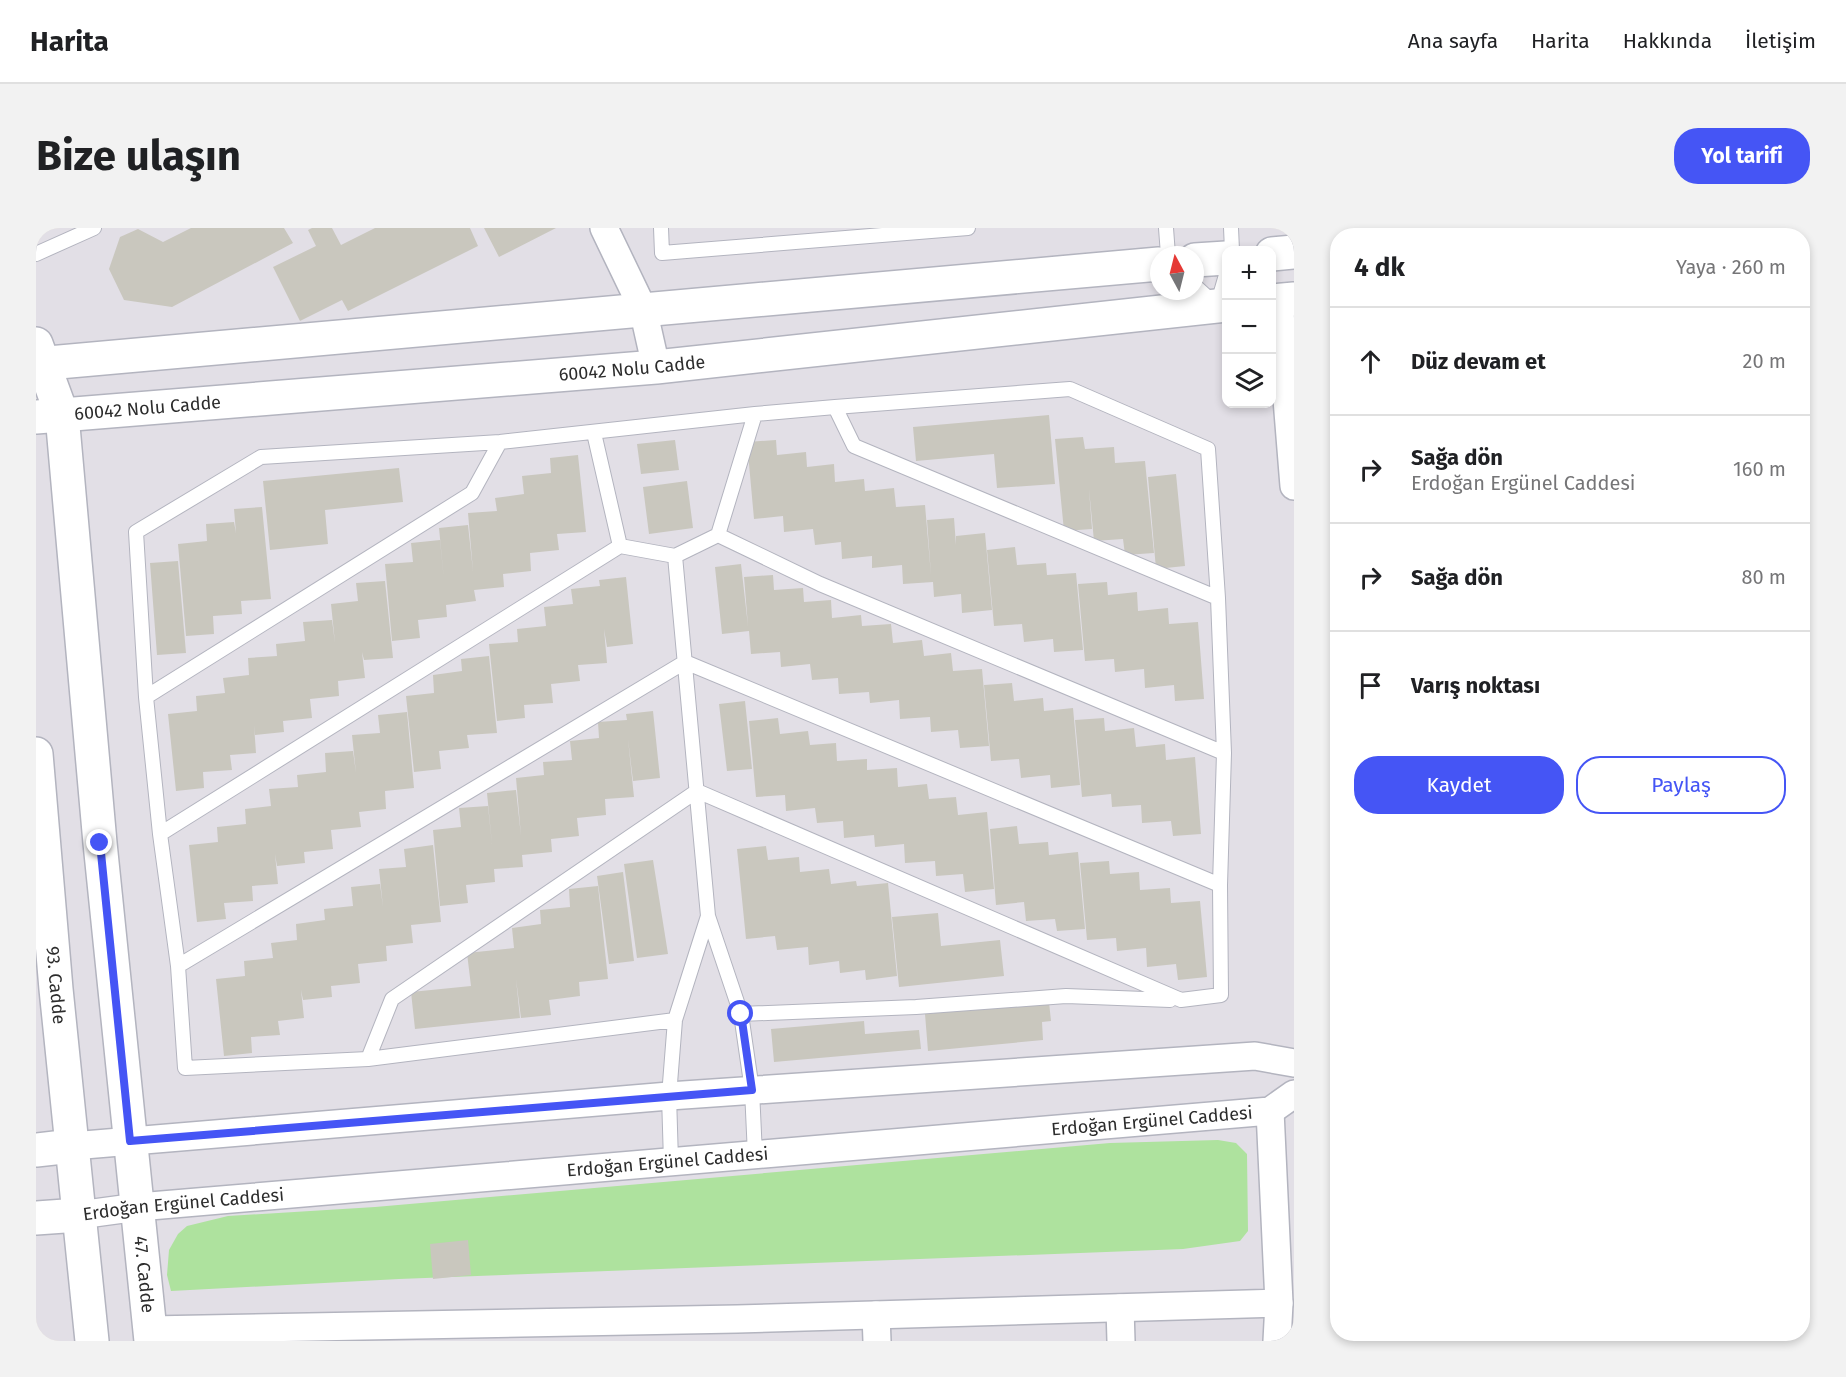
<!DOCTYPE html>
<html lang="tr">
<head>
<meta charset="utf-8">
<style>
  body { margin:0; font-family:"Fira Sans",sans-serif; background:#f2f2f2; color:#202124 }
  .controls { position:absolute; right:18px; top:18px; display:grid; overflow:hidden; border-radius:12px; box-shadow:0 3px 9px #0003 }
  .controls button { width:54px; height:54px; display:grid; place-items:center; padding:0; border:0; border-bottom:2px solid #e0e0e0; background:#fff; color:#202124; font:30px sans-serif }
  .compass { position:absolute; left:1114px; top:18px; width:54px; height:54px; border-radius:50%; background:#fff; box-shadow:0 3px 9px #0003; rotate:353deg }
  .stop { position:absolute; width:18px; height:18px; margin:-14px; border:4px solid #4555f5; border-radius:50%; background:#fff }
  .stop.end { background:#4555f5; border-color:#fff; box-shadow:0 2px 6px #0008 }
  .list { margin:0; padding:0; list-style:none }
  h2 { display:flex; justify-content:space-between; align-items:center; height:78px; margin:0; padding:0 24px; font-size:26px }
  h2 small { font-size:20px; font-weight:400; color:#757577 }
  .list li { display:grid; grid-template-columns:39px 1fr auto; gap:18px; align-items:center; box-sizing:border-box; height:108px; padding:0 24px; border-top:2px solid #e0e0e0 }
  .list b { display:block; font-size:22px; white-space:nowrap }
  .list p { margin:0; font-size:20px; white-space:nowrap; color:#757577 }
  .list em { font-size:20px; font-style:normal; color:#757577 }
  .actions { display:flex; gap:12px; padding:18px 24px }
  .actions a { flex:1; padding:14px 0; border:2px solid #4555f5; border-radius:24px; text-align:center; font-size:21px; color:#4555f5 }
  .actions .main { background:#4555f5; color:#fff }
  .icon { flex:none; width:33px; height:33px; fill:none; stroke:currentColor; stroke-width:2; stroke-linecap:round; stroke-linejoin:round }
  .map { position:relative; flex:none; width:1258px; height:1113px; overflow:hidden; border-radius:24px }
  header { display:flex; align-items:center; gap:36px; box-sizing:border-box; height:84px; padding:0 30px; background:#fff; border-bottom:2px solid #e0e0e0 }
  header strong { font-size:28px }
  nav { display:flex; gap:33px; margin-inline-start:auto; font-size:21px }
  .intro { display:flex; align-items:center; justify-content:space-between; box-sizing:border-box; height:144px; padding:0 36px }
  h1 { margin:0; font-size:42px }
  .button { padding:15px 27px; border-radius:24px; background:#4555f5; color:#fff; font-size:21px; font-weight:700 }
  main { display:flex; gap:36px; padding:0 36px }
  aside { flex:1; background:#fff; border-radius:24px; box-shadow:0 3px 9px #0003 }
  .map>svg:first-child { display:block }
  .industrial { fill:#e2dfe6; fill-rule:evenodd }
  .green { fill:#aee29e }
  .building { fill:#c9c7be }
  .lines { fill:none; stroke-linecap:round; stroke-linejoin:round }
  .service-casing { stroke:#b3b4bf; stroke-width:16 }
  .minor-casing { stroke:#b3b4bf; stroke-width:30 }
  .tertiary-casing { stroke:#b3b4bf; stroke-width:36 }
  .secondary-casing { stroke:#b3b4bf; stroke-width:36 }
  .service { stroke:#fff; stroke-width:14 }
  .minor { stroke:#fff; stroke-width:27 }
  .tertiary { stroke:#fff; stroke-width:33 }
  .secondary { stroke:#fff; stroke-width:33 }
  .route { stroke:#4555f5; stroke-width:8 }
  .labels { text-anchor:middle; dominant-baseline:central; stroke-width:4.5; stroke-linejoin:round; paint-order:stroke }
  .street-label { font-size:18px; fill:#2c2c2c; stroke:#fff }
</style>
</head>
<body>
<header>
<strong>Harita</strong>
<nav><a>Ana sayfa</a><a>Harita</a><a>Hakkında</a><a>İletişim</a></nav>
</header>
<div class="intro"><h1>Bize ulaşın</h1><a class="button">Yol tarifi</a></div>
<main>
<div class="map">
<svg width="1258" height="1113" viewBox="0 0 1258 1113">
  <rect width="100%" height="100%" fill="#ede9df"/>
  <!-- industrial -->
  <path class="industrial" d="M0 0H1258V1113H0ZM1190 22H1236V176H1190ZM1123 27H1159V63H1123Z"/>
  <!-- green -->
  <path class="green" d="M1182 912 1200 915 1211 926 1212 1003 1204 1013 1147 1021 363 1051 135 1063 131 1047 133 1022 142 1006 151 998 192 988 339 979 1074 915Z"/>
  <!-- building -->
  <path class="building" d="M155 0H248L257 15 136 79 88 72 73 41 84 9 102 1 127 14Z
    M276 0H296L305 17 339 0H434L442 18 312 83 306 72 264 93 237 39 280 18 272 2Z
    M448 0H520L463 29Z
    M1013 187 1019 256 961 260 958 226 880 233 877 199Z
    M1047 209 1049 221 1078 219 1079 235 1109 233 1118 325 1089 327 1087 311 1058 313 1053 261 1056 301 1028 303 1019 211Z
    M639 212 643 242 605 246 601 216Z
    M740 212 741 227 770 224 771 239 798 236 799 254 828 251 829 263 858 260 860 279 889 277 895 347 891 292 918 290 920 317V308L949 305 956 382 926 385 925 366 898 369 897 354 867 356 866 337 836 340V328L806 331 805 314 779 317 777 301 748 304 747 288 718 291 711 214Z
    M542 227 550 304 521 306 523 322 494 325 495 343 467 346 468 359 438 362 440 373 410 377 411 389 382 392 384 410 356 413 349 336 377 334 375 315 404 312 408 352 403 300 432 297 437 343 432 285 461 283 459 270 488 266 486 248 515 245 514 230Z
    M363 240 367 274 289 282 292 316 234 322 227 253Z
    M1140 246 1149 338 1120 341 1112 249Z
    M651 253 657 300 613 306 607 259Z
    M226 279 235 371 205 373 206 386 177 388 178 406 150 408 142 316 171 313 170 296 198 294 200 305 198 281Z
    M979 319 981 337 1010 335 1011 347 1040 345 1047 422 1018 424 1017 411 988 414 986 396 958 398 951 322Z
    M142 333 150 425 121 427 114 335Z
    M705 336 712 398 708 349 737 347 738 362 767 360 768 374 795 372 796 390 825 387 826 398 855 396 857 415 886 412 888 428 915 425 917 443 946 441 953 518 924 520 922 502 895 504 894 489 864 491 863 472 834 475 833 464 803 466 802 450 776 452 774 436 745 439 744 424 715 426 713 403 686 406 679 339Z
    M590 349 597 416 571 419 568 401 571 435 542 437 544 453 515 456 517 475 488 477 489 490 461 493 453 416 482 414 481 401 510 398 508 379 537 376 535 361 564 358 563 352Z
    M349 353 357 430 328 432 326 424 329 450 302 453 303 468 274 471 276 490 247 493 248 504 219 507 218 497 220 525 194 527 196 542 167 544 168 560 140 563 132 486 161 483 160 468 189 465 187 450 213 447 212 430 241 428 240 416 269 413 267 394 296 392 299 415 295 376 322 373 320 355Z
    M1071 354 1072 367 1101 364 1102 383 1132 380 1133 396 1162 394 1168 471 1139 473 1138 457 1109 460 1108 441 1079 444 1078 431 1049 433 1042 356Z
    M453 428 461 505 431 507 433 520 403 523 405 541 378 544 370 468 398 465 397 447 426 443 425 431Z
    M976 455 978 473 1007 470 1008 483 1037 480 1044 557 1015 560 1014 547 985 550 983 531 955 533 948 457Z
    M709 473 716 541 691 543 683 476Z
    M617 483 624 550 597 553 592 511 598 569 569 571 570 587 541 590 543 608 515 611 516 624 486 627 487 639 458 641 459 654 430 657 432 675 404 678 397 602 425 599 423 580 452 578 456 616 451 565 480 562 485 608 480 550 508 547 507 534 536 532 534 513 563 510 562 494 591 492 590 486Z
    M371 484 378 560 349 563 350 581 323 584 325 599 295 602 297 621 268 624 269 635 241 638 239 626 242 656 216 658 217 673 188 675 190 691 161 694 153 617 182 614 181 599 210 596 209 581 235 578 233 561 262 559 261 547 290 544 289 525 317 523 320 545 316 507 344 505 342 487Z
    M742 490 744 506 772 503 774 517 800 515 801 533 831 531V542L861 540 862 559 891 556 893 571 920 569 922 587 951 584 958 661 929 664 927 646 900 648 899 633 869 635 868 616 839 619 838 607 808 610 807 593 781 595 779 580 750 583 749 567 720 569 713 493Z
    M1068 490 1069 503 1098 500 1100 519 1129 516 1130 532 1159 529 1165 606 1137 608 1135 593 1106 595 1105 577 1076 579 1075 566 1046 569 1039 492Z
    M981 598 983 616 1012 614 1013 627 1042 624 1049 701 1021 703 1019 691 990 693 988 674 960 677 954 601Z
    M397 617 405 694 375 697 377 715 350 718 351 733 322 736 324 755 295 758 296 769 267 772 265 762 268 790 242 793 244 807 215 809 216 825 188 828 180 751 209 748 208 733 237 730 235 715 261 712 260 696 289 692 288 681 317 678 315 659 344 656 347 679 343 641 370 639 368 621Z
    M730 618 732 632 763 629 764 644 793 641 795 656 820 653 821 658 852 655 861 748 830 752 829 742 804 745 803 733 773 737 772 719 741 722 739 708 710 711 701 621Z
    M617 632 632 726 601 730 588 636Z
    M1073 633 1074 646 1103 644 1104 662 1134 660 1135 675 1164 673 1171 749 1142 752 1140 736 1111 739 1110 720 1081 723 1080 710 1051 712 1044 635Z
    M587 644 598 733 573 736 561 648Z
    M562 658 572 751 543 754 544 768 513 772 515 787 485 790 480 751 484 790 379 801 375 764 435 758 431 725 478 720 476 700 505 696 504 682 534 679 533 661Z
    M902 685 905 718 964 712 968 748 863 759 856 689Z
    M1013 774 1015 793 1006 794 1007 812 892 823 889 786Z
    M828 793 829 806 883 802 885 821 738 834 735 801Z
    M432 1012 435 1047 397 1051 394 1016Z"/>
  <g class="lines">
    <defs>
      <path id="service" d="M625 0 626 25 932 0
        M1130 0 1132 27
        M1195 0 1196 22
        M0 26 58 0
        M1159 58 1181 78 1190 47
        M799 179 818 218 1182 370 1188 525
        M558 205 584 318 639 328 682 307 719 186
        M682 307 784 356 1188 525 1184 657
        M584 318 124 606 110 469 100 304 225 229 464 214 719 186 799 179 1034 161 1172 221 1182 370
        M639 328 672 688 705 786 716 862 719 927
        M110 469 436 265 464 214
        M124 606 142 738 649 434 1184 657 1185 767 1145 772 661 563 356 771 332 831
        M142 738 149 840 332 831 639 792
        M705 786 880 779 1030 768 1134 772
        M635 933 633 868 639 792 672 688"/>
      <g id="minor">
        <path d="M568 0 607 81 620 139"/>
        <path d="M1243 72 1258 258"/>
        <path d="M36 918 633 868 1219 828 1258 835"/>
        <path id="s1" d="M43 987 102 979 1234 883 1258 866"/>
        <path d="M1084 1080 1085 1113"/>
        <path d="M840 1087 841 1113"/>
        <path d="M114 1102 701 1091 1243 1075 1234 883"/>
        <path d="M1241 1113 1243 1075"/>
      </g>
      <g id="tertiary">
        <path d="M1236 26 1258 24"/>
        <path d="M1159 32 1190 30"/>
        <path d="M1236 73 1258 71"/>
        <path id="s2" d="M0 116 26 187 64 615 115 1113"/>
        <path d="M0 136 1123 36"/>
        <path id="s3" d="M0 189 620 139 1190 77"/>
        <path id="s4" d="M0 526 20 761 56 1113"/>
      </g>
      <path id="secondary" d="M0 922 36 918
        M0 990 43 987"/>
    </defs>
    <!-- service casing -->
    <use href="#service" class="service-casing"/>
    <!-- minor casing -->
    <use href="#minor" class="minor-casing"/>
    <!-- tertiary casing -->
    <use href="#tertiary" class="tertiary-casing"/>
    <!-- secondary casing -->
    <use href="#secondary" class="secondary-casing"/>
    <!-- service -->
    <use href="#service" class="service"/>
    <!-- minor -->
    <use href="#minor" class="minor"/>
    <!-- tertiary -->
    <use href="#tertiary" class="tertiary"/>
    <!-- secondary -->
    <use href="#secondary" class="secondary"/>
  </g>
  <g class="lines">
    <!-- route -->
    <path class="route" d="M64 615 94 913 716 862 705 786"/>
  </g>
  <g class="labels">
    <!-- street labels -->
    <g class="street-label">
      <text stroke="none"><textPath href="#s3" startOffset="598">60042 Nolu Cadde</textPath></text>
      <text stroke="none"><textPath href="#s3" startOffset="112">60042 Nolu Cadde</textPath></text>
      <text stroke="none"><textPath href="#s4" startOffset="232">93. Cadde</textPath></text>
      <text stroke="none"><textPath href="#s1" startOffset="1077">Erdoğan Ergünel Caddesi</textPath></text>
      <text stroke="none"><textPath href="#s1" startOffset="591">Erdoğan Ergünel Caddesi</textPath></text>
      <text stroke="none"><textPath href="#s1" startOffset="105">Erdoğan Ergünel Caddesi</textPath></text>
      <text stroke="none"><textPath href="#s2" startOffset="939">47. Cadde</textPath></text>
    </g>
  </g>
</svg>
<div class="controls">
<button>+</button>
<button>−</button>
<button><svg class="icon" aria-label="layers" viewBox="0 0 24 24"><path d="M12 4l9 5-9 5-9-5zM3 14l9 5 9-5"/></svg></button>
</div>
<svg class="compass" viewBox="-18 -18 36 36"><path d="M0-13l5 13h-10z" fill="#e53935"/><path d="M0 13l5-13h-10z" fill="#757577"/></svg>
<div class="stop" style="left:705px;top:786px"></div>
<div class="stop end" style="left:64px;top:615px"></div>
</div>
<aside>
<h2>4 dk<small>Yaya · 260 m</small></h2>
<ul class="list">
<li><svg class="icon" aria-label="ahead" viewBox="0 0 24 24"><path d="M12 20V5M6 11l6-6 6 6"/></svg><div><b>Düz devam et</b></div><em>20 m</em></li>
<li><svg class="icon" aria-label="right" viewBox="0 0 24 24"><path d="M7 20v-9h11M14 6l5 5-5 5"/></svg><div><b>Sağa dön</b><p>Erdoğan Ergünel Caddesi</p></div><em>160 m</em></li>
<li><svg class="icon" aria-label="right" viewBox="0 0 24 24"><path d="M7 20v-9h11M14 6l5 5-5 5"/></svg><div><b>Sağa dön</b></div><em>80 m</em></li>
<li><svg class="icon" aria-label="arrive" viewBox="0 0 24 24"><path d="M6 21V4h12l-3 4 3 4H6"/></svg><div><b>Varış noktası</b></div></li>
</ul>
<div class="actions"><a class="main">Kaydet</a><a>Paylaş</a></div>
</aside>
</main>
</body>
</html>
